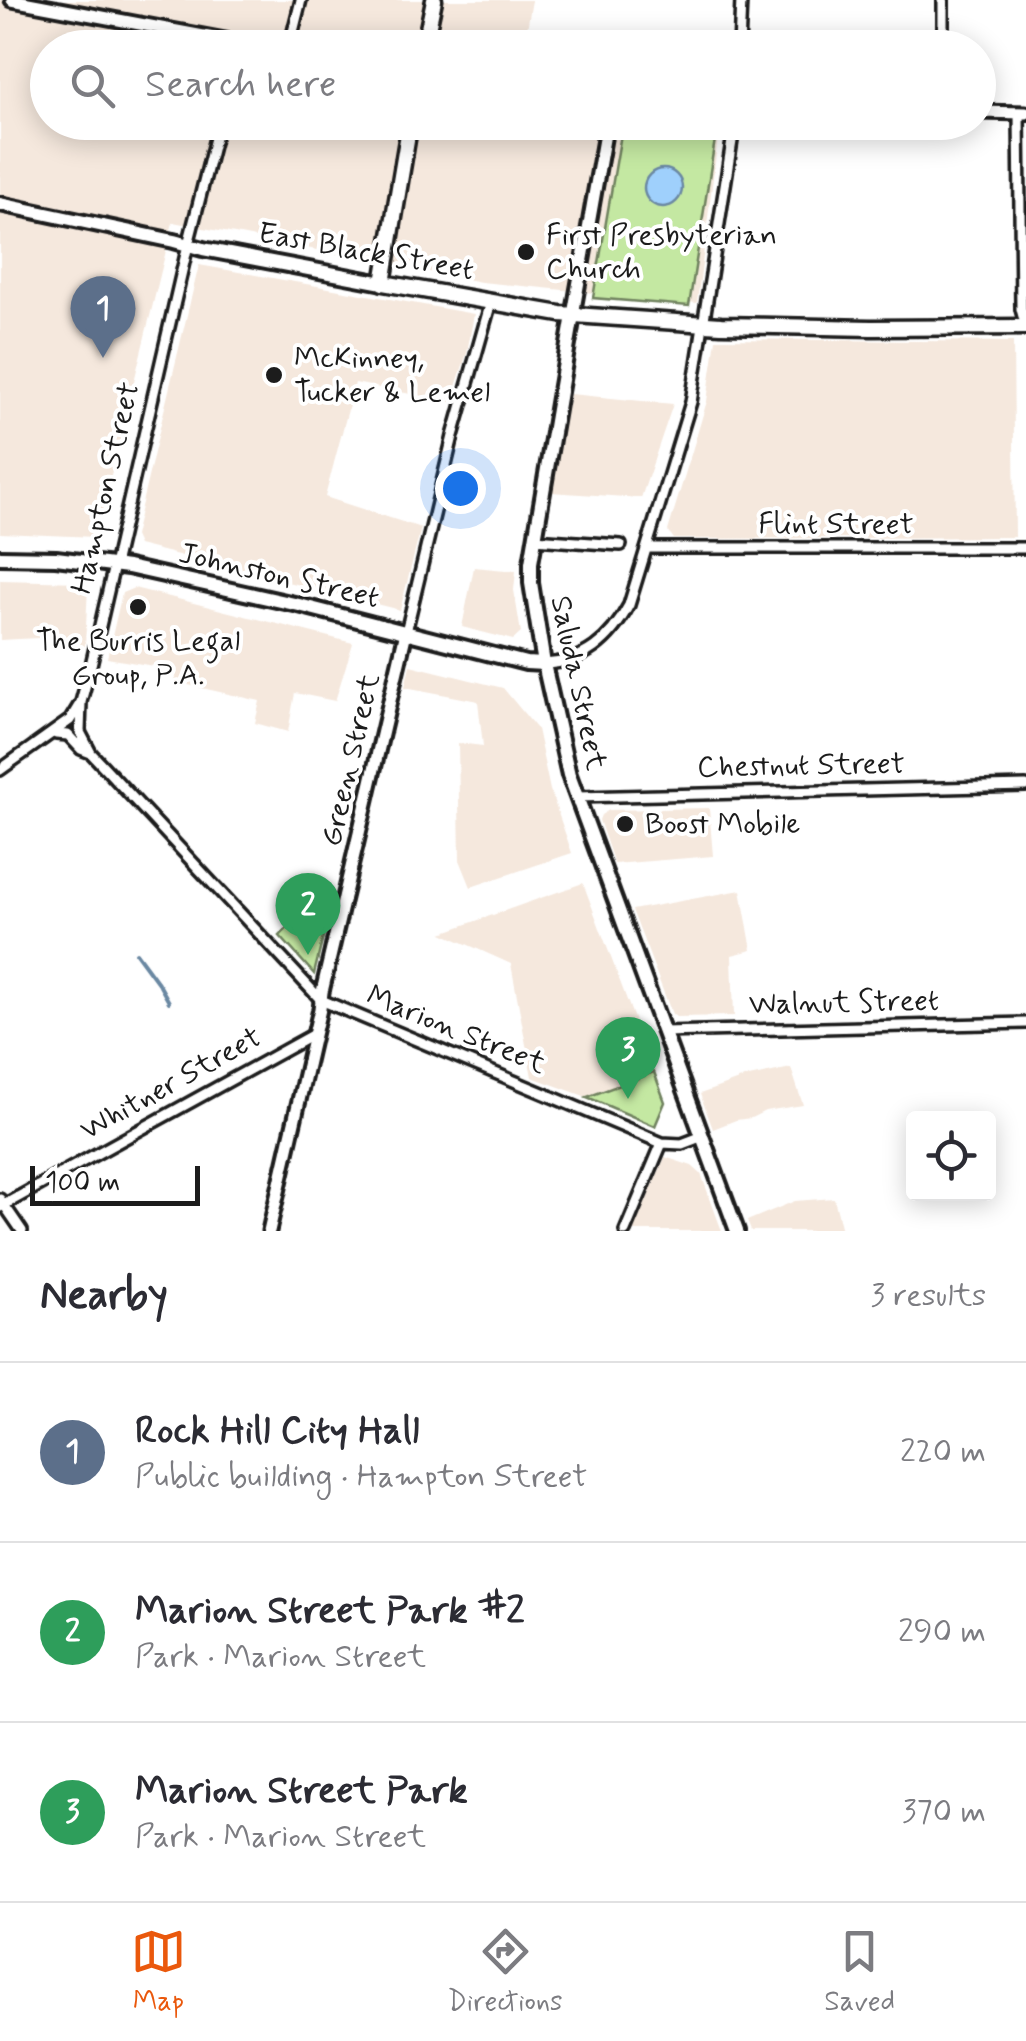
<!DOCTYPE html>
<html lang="en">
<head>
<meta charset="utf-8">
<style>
  body { margin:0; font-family:Mynerve,sans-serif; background:#f2f2f3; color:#2b2b33 }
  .controls { position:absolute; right:30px; bottom:30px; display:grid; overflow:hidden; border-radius:10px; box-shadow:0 5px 25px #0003 }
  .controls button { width:90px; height:90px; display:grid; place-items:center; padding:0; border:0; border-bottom:2px solid #e1e1e2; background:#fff; color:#2b2b33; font:50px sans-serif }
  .scale { position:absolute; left:30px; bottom:25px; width:170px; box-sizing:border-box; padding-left:10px; border:5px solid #1c1c1c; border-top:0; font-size:28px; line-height:35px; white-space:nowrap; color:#1c1c1c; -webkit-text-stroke:8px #fff; paint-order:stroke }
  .you { position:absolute; left:460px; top:488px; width:35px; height:35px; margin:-25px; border:8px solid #fff; border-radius:50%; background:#1a73e8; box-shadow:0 0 0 15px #1a73e833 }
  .badge { display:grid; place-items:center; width:65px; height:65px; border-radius:50%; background:#ea580c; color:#fff; font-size:32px; font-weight:700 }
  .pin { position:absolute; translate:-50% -82px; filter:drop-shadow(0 2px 5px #0008) }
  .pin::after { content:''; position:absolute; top:52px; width:35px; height:30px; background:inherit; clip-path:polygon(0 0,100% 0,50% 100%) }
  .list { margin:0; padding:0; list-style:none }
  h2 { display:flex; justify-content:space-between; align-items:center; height:130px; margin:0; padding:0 40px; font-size:42px }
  h2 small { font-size:32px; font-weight:400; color:#7c7c81 }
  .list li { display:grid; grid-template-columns:65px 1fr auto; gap:30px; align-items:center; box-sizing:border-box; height:180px; padding:0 40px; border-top:2px solid #e1e1e2 }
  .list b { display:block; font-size:38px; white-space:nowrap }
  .list p { margin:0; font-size:32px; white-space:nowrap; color:#7c7c81 }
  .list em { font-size:32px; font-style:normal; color:#7c7c81 }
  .icon { flex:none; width:55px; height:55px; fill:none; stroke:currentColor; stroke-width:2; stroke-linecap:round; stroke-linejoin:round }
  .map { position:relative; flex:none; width:1026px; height:1231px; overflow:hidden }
  .search { position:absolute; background:#fff; box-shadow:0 5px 25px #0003; left:30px; right:30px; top:30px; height:110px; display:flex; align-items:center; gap:25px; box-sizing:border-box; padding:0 35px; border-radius:55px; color:#7c7c81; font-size:38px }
  .sheet { height:670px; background:#fff }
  nav { display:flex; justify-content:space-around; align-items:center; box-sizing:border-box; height:140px; border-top:2px solid #e1e1e2; background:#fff; font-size:28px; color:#7c7c81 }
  nav a { display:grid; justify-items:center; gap:5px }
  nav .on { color:#ea580c }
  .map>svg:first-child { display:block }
  .built { fill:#f5e8dd }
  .green { fill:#c4e8a2; stroke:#70825f; stroke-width:2.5 }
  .water { fill:#9fd0fc; stroke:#6b88a2; stroke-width:2.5 }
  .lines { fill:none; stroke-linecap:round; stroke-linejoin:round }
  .stream { stroke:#6b88a2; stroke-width:4 }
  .minor-casing { stroke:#1c1c1c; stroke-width:16 }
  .tertiary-casing { stroke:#1c1c1c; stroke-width:19 }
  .secondary-casing { stroke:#1c1c1c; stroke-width:20 }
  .primary-casing { stroke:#1c1c1c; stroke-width:21 }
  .minor { stroke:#fff; stroke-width:9 }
  .tertiary { stroke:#fff; stroke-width:11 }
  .secondary { stroke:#fff; stroke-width:12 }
  .primary { stroke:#fff; stroke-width:14 }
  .poi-dot { fill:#1c1c1c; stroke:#fff; stroke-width:4 }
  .labels { text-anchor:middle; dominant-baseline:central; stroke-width:8; stroke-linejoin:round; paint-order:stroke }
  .poi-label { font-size:30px; fill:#1c1c1c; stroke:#fff; text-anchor:start }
  .street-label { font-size:30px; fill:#1c1c1c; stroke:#fff }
</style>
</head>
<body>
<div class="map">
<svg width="1026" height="1231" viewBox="0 0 1026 1231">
  <rect width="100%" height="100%" fill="#fff"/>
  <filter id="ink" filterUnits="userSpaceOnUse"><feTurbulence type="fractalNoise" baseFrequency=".01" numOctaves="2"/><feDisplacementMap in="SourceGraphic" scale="20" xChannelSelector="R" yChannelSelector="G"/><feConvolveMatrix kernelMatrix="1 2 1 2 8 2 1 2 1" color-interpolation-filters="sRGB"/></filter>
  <g filter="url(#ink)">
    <!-- built -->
    <path class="built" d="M0 0H532L524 47 48 48V122L720 123 697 303 481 282 173 222 96 537 0 533Z
      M199 265 474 314 467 353 451 402 355 383 325 497 421 528 400 610 138 545 134 536Z
      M716 339 1013 342 1015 537 674 539 668 531 707 401Z
      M570 394 673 404 641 498 550 492Z
      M474 567 516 571 514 590 521 633 513 640 462 627Z
      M0 580 82 582 88 587 85 646 57 637 0 640Z
      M134 588 353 643 335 701 295 693 288 732 255 723 260 701 175 682 177 670 107 658 122 593Z
      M410 665 503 688 537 729 550 790 572 853 471 887 460 860 458 743 483 746 478 701 405 687Z
      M709 808 713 856 614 864 599 820 601 815 609 810Z
      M583 883 654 1072 587 1097 532 1077 511 964 442 933Z
      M741 890 752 950 732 955 734 1016 676 1017 672 1014 632 910Z
      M791 1068 803 1105 765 1111 751 1118 736 1120 713 1129 700 1094 744 1078Z
      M665 1157 692 1166 701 1174 722 1231H633Z
      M834 1198 842 1231H751L747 1221 795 1201Z"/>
    <!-- green -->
    <path class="green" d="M716 133 689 306 593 298 621 134Z
      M298 917 324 933 314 974 280 936Z
      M654 1072 665 1102 655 1126 587 1097Z"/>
    <!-- water -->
    <path class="water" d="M644 188a19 19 0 1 1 38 0a19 19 0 1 1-38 0Z"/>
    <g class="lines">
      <!-- stream -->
      <path class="stream" d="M136 953 158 983
        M160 986 169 1002"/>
      <defs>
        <path id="minor" d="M943 0V48
          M289 48 301 0
          M739 48 741 0
          M1019 113 1021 309 1026 327
          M534 539 621 545
          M647 548H1026
          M406 632 453 436 491 302
          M544 664C584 662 610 641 629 605L691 402 735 122
          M81 702 80 732 91 753 321 1000 662 1143
          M56 734 68 735 81 749 91 753
          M0 770 70 720 81 702 91 665 188 245 219 122
          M577 797 1026 786
          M663 1032 1026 1023
          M0 1199 22 1231
          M0 1207 314 1034
          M625 1231 662 1143 682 1144 703 1136"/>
        <path id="tertiary" d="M12 0 268 48
          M978 112 1026 113
          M573 315 607 122
          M269 1231 320 1009 322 992 406 632"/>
        <path id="secondary" d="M0 204 174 241 203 249 383 283
          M573 315 531 563V583L544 664 569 775 737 1231
          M0 557 56 558 128 567 299 605 526 663 544 664"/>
        <path id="primary" d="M424 48 434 0
          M410 122 383 283 560 314 721 325 871 328 1026 327"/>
      </defs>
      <!-- minor casing -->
      <use href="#minor" class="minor-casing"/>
      <!-- tertiary casing -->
      <use href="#tertiary" class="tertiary-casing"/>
      <!-- secondary casing -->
      <use href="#secondary" class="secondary-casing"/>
      <!-- primary casing -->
      <use href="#primary" class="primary-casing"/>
      <!-- minor -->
      <use href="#minor" class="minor"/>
      <!-- tertiary -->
      <use href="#tertiary" class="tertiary"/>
      <!-- secondary -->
      <use href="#secondary" class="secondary"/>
      <!-- primary -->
      <use href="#primary" class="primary"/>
    </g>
  </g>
  <!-- markers -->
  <g class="poi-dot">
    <circle cx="526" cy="252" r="10"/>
    <circle cx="274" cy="375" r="10"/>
    <circle cx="138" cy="607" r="10"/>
    <circle cx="625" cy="824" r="10"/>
  </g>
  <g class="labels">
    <!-- poi labels -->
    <g class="poi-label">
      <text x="546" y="235">First Presbyterian<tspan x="546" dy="34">Church</tspan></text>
      <text x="294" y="358">McKinney,<tspan x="294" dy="34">Tucker &amp; Lemel</tspan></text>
      <text x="138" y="641" text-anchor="middle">The Burris Legal<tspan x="138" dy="34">Group, P.A.</tspan></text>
      <text x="645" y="824">Boost Mobile</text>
    </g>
    <!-- street labels -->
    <g class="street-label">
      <text transform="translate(366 252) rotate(10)">East Black Street</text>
      <text transform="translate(106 488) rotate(-77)">Hampton Street</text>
      <text x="836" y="524">Flint Street</text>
      <text transform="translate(279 576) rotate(13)">Johnston Street</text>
      <text transform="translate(578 683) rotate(78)">Saluda Street</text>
      <text transform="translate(351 760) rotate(-77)">Green Street</text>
      <text transform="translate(801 766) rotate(-1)">Chestnut Street</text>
      <text transform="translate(844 1003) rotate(-1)">Walnut Street</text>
      <text transform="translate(456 1030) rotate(22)">Marion Street</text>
      <text transform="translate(171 1084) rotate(-29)">Whitner Street</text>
    </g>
  </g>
</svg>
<div class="controls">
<button><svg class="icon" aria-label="locate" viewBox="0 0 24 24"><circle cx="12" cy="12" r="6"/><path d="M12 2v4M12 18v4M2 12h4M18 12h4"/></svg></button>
</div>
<div class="scale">100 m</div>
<div class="you"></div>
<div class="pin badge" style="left:103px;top:358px;background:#5c6f8a">1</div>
<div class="pin badge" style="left:308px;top:955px;background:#2e9e5b">2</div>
<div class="pin badge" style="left:628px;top:1099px;background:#2e9e5b">3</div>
<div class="search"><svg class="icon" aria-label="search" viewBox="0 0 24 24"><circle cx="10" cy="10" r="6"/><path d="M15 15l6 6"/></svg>Search here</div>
</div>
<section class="sheet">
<h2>Nearby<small>3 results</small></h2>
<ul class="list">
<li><span class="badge" style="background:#5c6f8a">1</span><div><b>Rock Hill City Hall</b><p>Public building · Hampton Street</p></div><em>220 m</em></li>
<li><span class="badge" style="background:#2e9e5b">2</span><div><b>Marion Street Park #2</b><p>Park · Marion Street</p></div><em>290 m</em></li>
<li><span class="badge" style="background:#2e9e5b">3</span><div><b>Marion Street Park</b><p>Park · Marion Street</p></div><em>370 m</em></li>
</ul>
</section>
<nav>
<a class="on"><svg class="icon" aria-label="map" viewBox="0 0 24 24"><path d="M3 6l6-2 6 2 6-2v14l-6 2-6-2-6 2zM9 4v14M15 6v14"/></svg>Map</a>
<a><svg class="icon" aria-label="directions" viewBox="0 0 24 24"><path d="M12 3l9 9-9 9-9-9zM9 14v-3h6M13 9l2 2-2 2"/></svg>Directions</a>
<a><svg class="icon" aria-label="saved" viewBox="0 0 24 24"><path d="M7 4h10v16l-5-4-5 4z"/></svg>Saved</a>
</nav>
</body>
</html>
